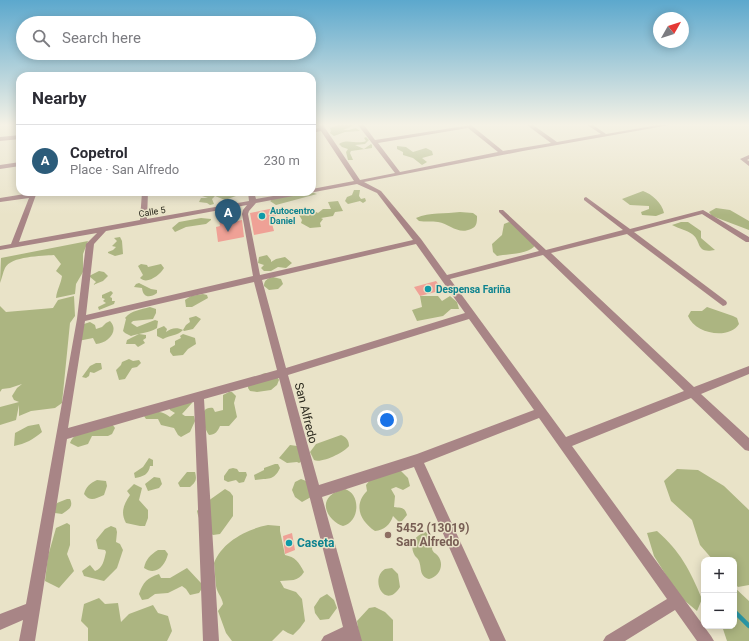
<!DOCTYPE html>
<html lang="en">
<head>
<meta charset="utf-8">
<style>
  body { margin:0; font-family:Roboto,sans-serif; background:#f2f2f3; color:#2b2b33 }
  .controls { position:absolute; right:12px; bottom:12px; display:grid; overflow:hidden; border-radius:8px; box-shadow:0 2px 10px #0003 }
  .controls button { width:36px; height:36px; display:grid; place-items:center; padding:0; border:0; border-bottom:1px solid #e1e1e2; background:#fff; color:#2b2b33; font:20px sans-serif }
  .compass { position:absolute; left:653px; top:12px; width:36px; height:36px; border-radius:50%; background:#fff; box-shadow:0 2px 10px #0003; rotate:51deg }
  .you { position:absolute; left:387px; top:420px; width:14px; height:14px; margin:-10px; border:3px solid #fff; border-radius:50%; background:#1a73e8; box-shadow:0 0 0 6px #1a73e833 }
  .badge { display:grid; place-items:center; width:26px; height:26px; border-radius:50%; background:#2c5c7a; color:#fff; font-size:13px; font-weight:700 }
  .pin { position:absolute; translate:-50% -33px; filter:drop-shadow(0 1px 2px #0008) }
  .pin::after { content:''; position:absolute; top:21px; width:14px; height:12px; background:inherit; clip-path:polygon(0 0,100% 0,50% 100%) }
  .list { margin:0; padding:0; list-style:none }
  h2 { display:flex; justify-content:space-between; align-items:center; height:52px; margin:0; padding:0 16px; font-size:17px }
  h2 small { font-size:13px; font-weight:400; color:#7c7c81 }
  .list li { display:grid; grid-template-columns:26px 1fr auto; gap:12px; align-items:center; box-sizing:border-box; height:72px; padding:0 16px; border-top:1px solid #e1e1e2 }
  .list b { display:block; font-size:15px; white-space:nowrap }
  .list p { margin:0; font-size:13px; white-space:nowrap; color:#7c7c81 }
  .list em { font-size:13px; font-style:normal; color:#7c7c81 }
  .icon { flex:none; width:22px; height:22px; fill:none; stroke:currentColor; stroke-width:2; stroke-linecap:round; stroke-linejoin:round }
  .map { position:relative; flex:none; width:749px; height:641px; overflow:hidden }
  .search { position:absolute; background:#fff; box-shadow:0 2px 10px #0003; left:16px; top:16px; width:300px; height:44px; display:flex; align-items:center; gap:10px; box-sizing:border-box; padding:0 14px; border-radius:22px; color:#7c7c81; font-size:15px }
  .panel { position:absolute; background:#fff; box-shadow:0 2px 10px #0003; left:16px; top:72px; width:300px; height:124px; border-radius:12px }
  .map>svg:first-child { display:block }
  .green { fill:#acb581 }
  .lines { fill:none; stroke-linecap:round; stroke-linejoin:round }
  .stream { stroke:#2a95a4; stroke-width:4.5 }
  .building { fill:#efa196 }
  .minor { fill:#a88586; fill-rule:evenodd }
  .culture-dot { fill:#0f9aa8; stroke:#e9e3c8; stroke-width:1.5 }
  .education-dot { fill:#8d6e63; stroke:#e9e3c8; stroke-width:1.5 }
  .labels { text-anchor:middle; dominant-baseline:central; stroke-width:3; stroke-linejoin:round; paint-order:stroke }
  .far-culture-label { font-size:9px; font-weight:bold; fill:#0d838f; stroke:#e9e3c8; text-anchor:start }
  .far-street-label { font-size:9px; fill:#2b291e; stroke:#e9e3c8 }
  .culture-label { font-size:10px; font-weight:bold; fill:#0d838f; stroke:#e9e3c8; text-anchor:start }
  .near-street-label { font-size:12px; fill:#2b291e; stroke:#e9e3c8 }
  .near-education-label { font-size:12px; font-weight:bold; fill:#785e54; stroke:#e9e3c8; text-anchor:start }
  .near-culture-label { font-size:12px; font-weight:bold; fill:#0d838f; stroke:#e9e3c8; text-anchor:start }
</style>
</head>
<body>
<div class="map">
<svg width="749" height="641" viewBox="0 0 749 641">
  <rect width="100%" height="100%" fill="#e9e3c8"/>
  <!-- green -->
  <path class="green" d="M338 125H355L343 130H349L356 128 360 131 345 132 334 136 330 133 331 131 330 128Z
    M366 137 369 140 365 144 355 145 364 149 371 144 372 145V148L351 151 350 153 353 160H348L346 152 348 149 342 147 339 144C347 138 357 145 366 141L364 138Z
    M397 146 406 147 413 152 426 148 432 151 433 155 422 158 427 162 422 165 413 158 403 155V152L397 149Z
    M354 190H360L359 196 361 199 365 198 366 201 363 203 360 201 348 204 345 201 347 197 352 195Z
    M643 191C652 194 662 203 664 213L656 216 642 215 641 212 649 209V206L630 205 622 199Z
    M197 192H234L236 196 225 200 215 196 212 199 214 204 210 205 207 203 199 202 201 198H208L196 194Z
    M275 192H285L281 195 311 192 317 194 276 205 270 201 274 198 273 194Z
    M338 201 343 211 335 212 333 216 321 218 323 219 320 223 321 227 310 228 301 223 302 220 299 215 301 212H304L308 216 314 211 318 213 323 209H331L328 202Z
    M716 208 730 210 749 221V230L712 216 709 212Z
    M460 212 473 213 477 216C477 222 477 227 471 229 458 235 450 224 438 222 432 221 425 222 419 221L416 218C430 212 445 214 460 212Z
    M201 218 211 219V220L206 224 186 227 175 232 172 228 179 222Z
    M509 222 514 224 535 245C531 254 507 254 497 256L493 252 492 244 502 235 504 224Z
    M681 222H688L701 231V238L715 250C695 254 702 241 692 234 687 230 679 229 672 225Z
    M120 237 122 241 123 254 115 256 108 253V252L113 250 116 247 112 246 117 241 114 238Z
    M88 241 83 254V272L76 284 75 294 56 298C57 289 61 284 62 276L56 271 61 264 54 255C42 256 11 256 5 268 3 272 2 278 0 283L1 258Z
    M267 255 271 260V262L276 259 285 257 292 263 286 268 278 267 271 271H264L261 268 264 265 258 263 259 257Z
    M141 264 147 265 148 267 161 264 164 268C160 275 147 285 140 278L143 275 138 266Z
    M99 271 104 272 108 276 103 281 93 285 96 282 89 276Z
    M273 277 281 279 283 284 278 289 269 290 264 286C264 280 268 278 273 277Z
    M139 283 151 289 157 290V293C150 298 143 298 142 288L134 287 136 284Z
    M111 291 113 293 110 297 112 298V301H115L114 304 99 310 98 307 106 303 103 301 105 299 102 298V295Z
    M203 294 207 295 208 298 192 307H186L185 300 191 296Z
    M74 296 75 316 70 323 62 403 55 408 31 411 19 416V405L16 420 0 425V407L19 402 14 400 12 396 17 388 22 384 10 388 2 389 0 392V306L6 312 53 308 58 300Z
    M420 296H438L442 301 450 296 457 302 459 309H451L443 316 417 321 412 310 422 307Z
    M150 307 156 309V313L153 319 133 321 131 323 137 327 155 320 158 321 157 328C149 333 140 333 131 336L125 333 123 331 126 319 125 318C132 310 140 310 150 307Z
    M707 307 733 316 737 318 739 324C729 340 695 334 688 316L691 311H702Z
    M196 316 201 319 193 329 184 331 183 330C177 336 170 335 163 339L157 336V329L164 326 167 329 166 332C171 328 177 327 183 330L186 325 190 322 189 318Z
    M110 321C120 331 107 344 96 344L93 338 78 341 81 325 90 322 95 325 96 329 102 327 106 323Z
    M139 334 146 335V338L143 340 145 343 138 347 135 344H126L127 340Z
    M183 334 195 338 196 344 188 349 183 355 173 356 170 352V348L175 345V341L181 338 180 336Z
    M129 359 133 361 139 360 141 363 137 367 132 368 125 379 119 380 116 370 121 365 122 362Z
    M96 363H101L102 369 94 373 90 372 89 376 86 378 82 377 90 366Z
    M266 373 277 376 279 380 277 385 271 390 257 392 250 391 248 388V384L259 379 262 374Z
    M229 392H232L236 396 234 403 237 417 229 426H220C218 431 215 435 209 435 203 427 197 406 213 408L215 412 223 410V395Z
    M190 400 192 403 182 414 185 416H194L195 421 190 432 181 437 178 435 174 428 161 425 158 419H146L144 416C155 412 160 409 170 417L175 413 170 410 168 404Z
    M39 424 42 432C34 439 25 444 14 446L15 433 28 426Z
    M112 424 115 428 112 434 108 436H92L88 444 78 447 70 443C76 428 98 428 112 424Z
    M341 435C346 437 349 440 349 446 345 452 321 464 314 460L310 452 316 444Z
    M290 445 297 446 302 461 299 463 297 462 287 463 279 458Z
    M149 458 153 460V466H150C149 474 143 477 135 478L134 473 143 467Z
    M275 464H278L280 468C274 481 268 478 255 480L254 475 264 470V468Z
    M233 468 237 469 239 472H246L247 475 244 482 239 483 236 480 228 482 224 480V476L229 469Z
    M677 469 698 470 724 486 749 510V585L738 587 734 583V560H713L700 545 692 520 671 501 664 481Z
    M400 470 408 478 410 486 403 490 396 487 391 489 395 496 394 507C401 508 405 507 407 515L402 521 399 522 393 516C390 525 384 530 375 531 360 521 353 505 367 491L366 485 370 480Z
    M187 472H195C197 480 196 482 190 487H180L178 483Z
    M154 477 160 478 162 484 159 488 148 491 145 484Z
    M301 479 306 481 311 497 302 502 295 497 292 490 295 482Z
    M97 480 106 481 107 486 104 495C95 499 90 502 84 494 86 487 90 483 97 480Z
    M134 484 142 488 139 500 148 510V518L145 526H140L126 523C120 512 124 504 130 495L127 491Z
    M225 489 230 492 233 496V516L220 534 213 535C205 529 199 522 197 511L201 506Z
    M345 489C361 494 360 522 343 526 332 523 319 507 330 496 334 492 340 490 345 489Z
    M67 499H70C74 507 68 510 62 514L55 513V506L57 503Z
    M67 523 70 525V545L67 554 74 571 59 588 45 581 48 556 56 528Z
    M268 525 280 526V531L285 555C295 557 299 562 304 572 298 582 290 580 280 581L284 588 296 592 302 599 305 621 300 628 293 635 288 633 283 630 272 641H232L226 633 218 611 223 604C222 597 217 593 216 586 215 578 215 571 214 563 222 542 247 529 268 525Z
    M111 526 116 528 117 532 116 542 120 544 123 550 117 568 104 581 84 576 82 571 90 565 95 571C103 568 104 560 106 552L105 550 98 549 96 540 105 529Z
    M657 531C680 551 690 570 702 599L697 611 679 596 654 556 647 533Z
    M426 532 434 539 432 549C433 553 436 553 438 556 445 565 439 577 429 579 419 576 422 569 419 561 418 558 415 557 414 554 409 543 416 535 426 532Z
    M158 550H165L168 554C165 566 156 576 144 568 146 559 150 555 158 550Z
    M187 568 201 583V590L199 593 190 595 186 589 182 586 168 593 155 594 148 599 142 600 139 594C143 582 147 578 159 574L161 578H170Z
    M392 568 398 574 400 587C385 611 369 579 385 569Z
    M734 587 749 601V641H727L722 626H734Z
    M327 594 334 600 337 608 329 619 320 620 315 613 314 607 320 598Z
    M99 598 105 604 118 603 121 622 129 614 153 605 158 613 168 616 172 631 167 641H88V628L81 621 84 604Z
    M375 607 385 612 393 620V641H360L357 621 369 608Z"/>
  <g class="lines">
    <!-- stream -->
    <path class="stream" d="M734 611 749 626"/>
  </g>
  <!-- building -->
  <path class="building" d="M274 208 276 216 271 217V220L274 231 254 235 250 213Z
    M233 216 234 222 242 220 244 237 218 242 216 227 220 226 219 219Z
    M436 281 443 290 420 296 414 287Z
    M292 533 295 550 285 554 283 536Z"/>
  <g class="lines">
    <!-- minor -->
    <path class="minor" d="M317 125H323L360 180 395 173 358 125H364L375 140 471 125 503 151 551 143 527 125H533L557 142 601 134 587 125H593L606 134 658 125H670L523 151 364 182 381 191 421 239 447 275 539 251 499 212V210H503L546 250 623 230 584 200V198L586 197 630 229 703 210 749 237V242H746L702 214 634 232 726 301 727 303 726 305 723 306 627 234 551 253 694 387 749 366V374L701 394 749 438V451L745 450 691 398 572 446 711 636 714 641H697L675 610 625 641H603L606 636 667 599 539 418 424 463 506 641H490L414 467 322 497 362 641H321L324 636 343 627 279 378 204 399 219 641H203L194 402 67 439 35 641H19L23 620 0 630V614L26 604 77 319 86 244 97 233 0 250V246L11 244 29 198 0 202V198L37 192 19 242 140 220 142 192H148L147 219 249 201 248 192H254L256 199 296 192H312V189L354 181 321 131 312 133V129L319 128ZM468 128 498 152 400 172 378 143ZM357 184 377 193 413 240 260 275 248 214 249 211 256 203ZM247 205 243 210 242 214 253 276 86 315 94 244 106 231ZM416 244 465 313 286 368 262 280ZM543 255 684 391 566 437 450 279ZM254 282 277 370 68 428 85 321ZM469 319 534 410 417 454 319 485 288 375Z
      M20 135V139L0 141V137Z
      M749 155V159L747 160 749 161V166L740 159Z
      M20 162V166L0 169V165Z"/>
  </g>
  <!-- sky -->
  <linearGradient id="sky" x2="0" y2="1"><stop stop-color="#5ca8cd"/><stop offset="0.58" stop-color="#f5f2e6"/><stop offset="1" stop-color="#f5f2e6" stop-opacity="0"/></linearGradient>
  <rect width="749" height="215" fill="url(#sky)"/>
  <!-- markers -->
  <g class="culture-dot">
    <circle cx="262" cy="216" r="4"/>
    <circle cx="428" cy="289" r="4"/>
    <circle cx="289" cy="543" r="4"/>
  </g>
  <circle class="education-dot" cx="388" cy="535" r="4"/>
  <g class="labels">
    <!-- far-culture labels -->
    <g class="far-culture-label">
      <text x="270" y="211">Autocentro<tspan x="270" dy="10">Daniel</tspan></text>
    </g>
    <!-- far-street labels -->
    <g class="far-street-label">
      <text transform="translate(152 212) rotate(-10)">Calle 5</text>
    </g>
    <!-- culture labels -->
    <g class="culture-label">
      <text x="436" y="289">Despensa Fariña</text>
    </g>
    <!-- near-street labels -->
    <g class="near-street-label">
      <text transform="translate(306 413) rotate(76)">San Alfredo</text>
    </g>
    <!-- near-education labels -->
    <g class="near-education-label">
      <text x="396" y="528">5452 (13019)<tspan x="396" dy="14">San Alfredo</tspan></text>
    </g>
    <!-- near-culture labels -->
    <g class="near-culture-label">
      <text x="297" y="543">Caseta</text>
    </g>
  </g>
</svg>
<div class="controls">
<button>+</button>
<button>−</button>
</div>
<svg class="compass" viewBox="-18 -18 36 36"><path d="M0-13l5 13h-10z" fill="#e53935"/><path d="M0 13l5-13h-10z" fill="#7c7c81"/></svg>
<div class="you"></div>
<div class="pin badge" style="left:228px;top:232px">A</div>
<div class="search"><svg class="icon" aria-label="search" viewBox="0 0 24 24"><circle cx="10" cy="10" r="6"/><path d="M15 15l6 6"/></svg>Search here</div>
<section class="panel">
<h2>Nearby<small></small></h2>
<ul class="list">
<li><span class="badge">A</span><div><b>Copetrol</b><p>Place · San Alfredo</p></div><em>230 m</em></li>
</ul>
</section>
</div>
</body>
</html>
